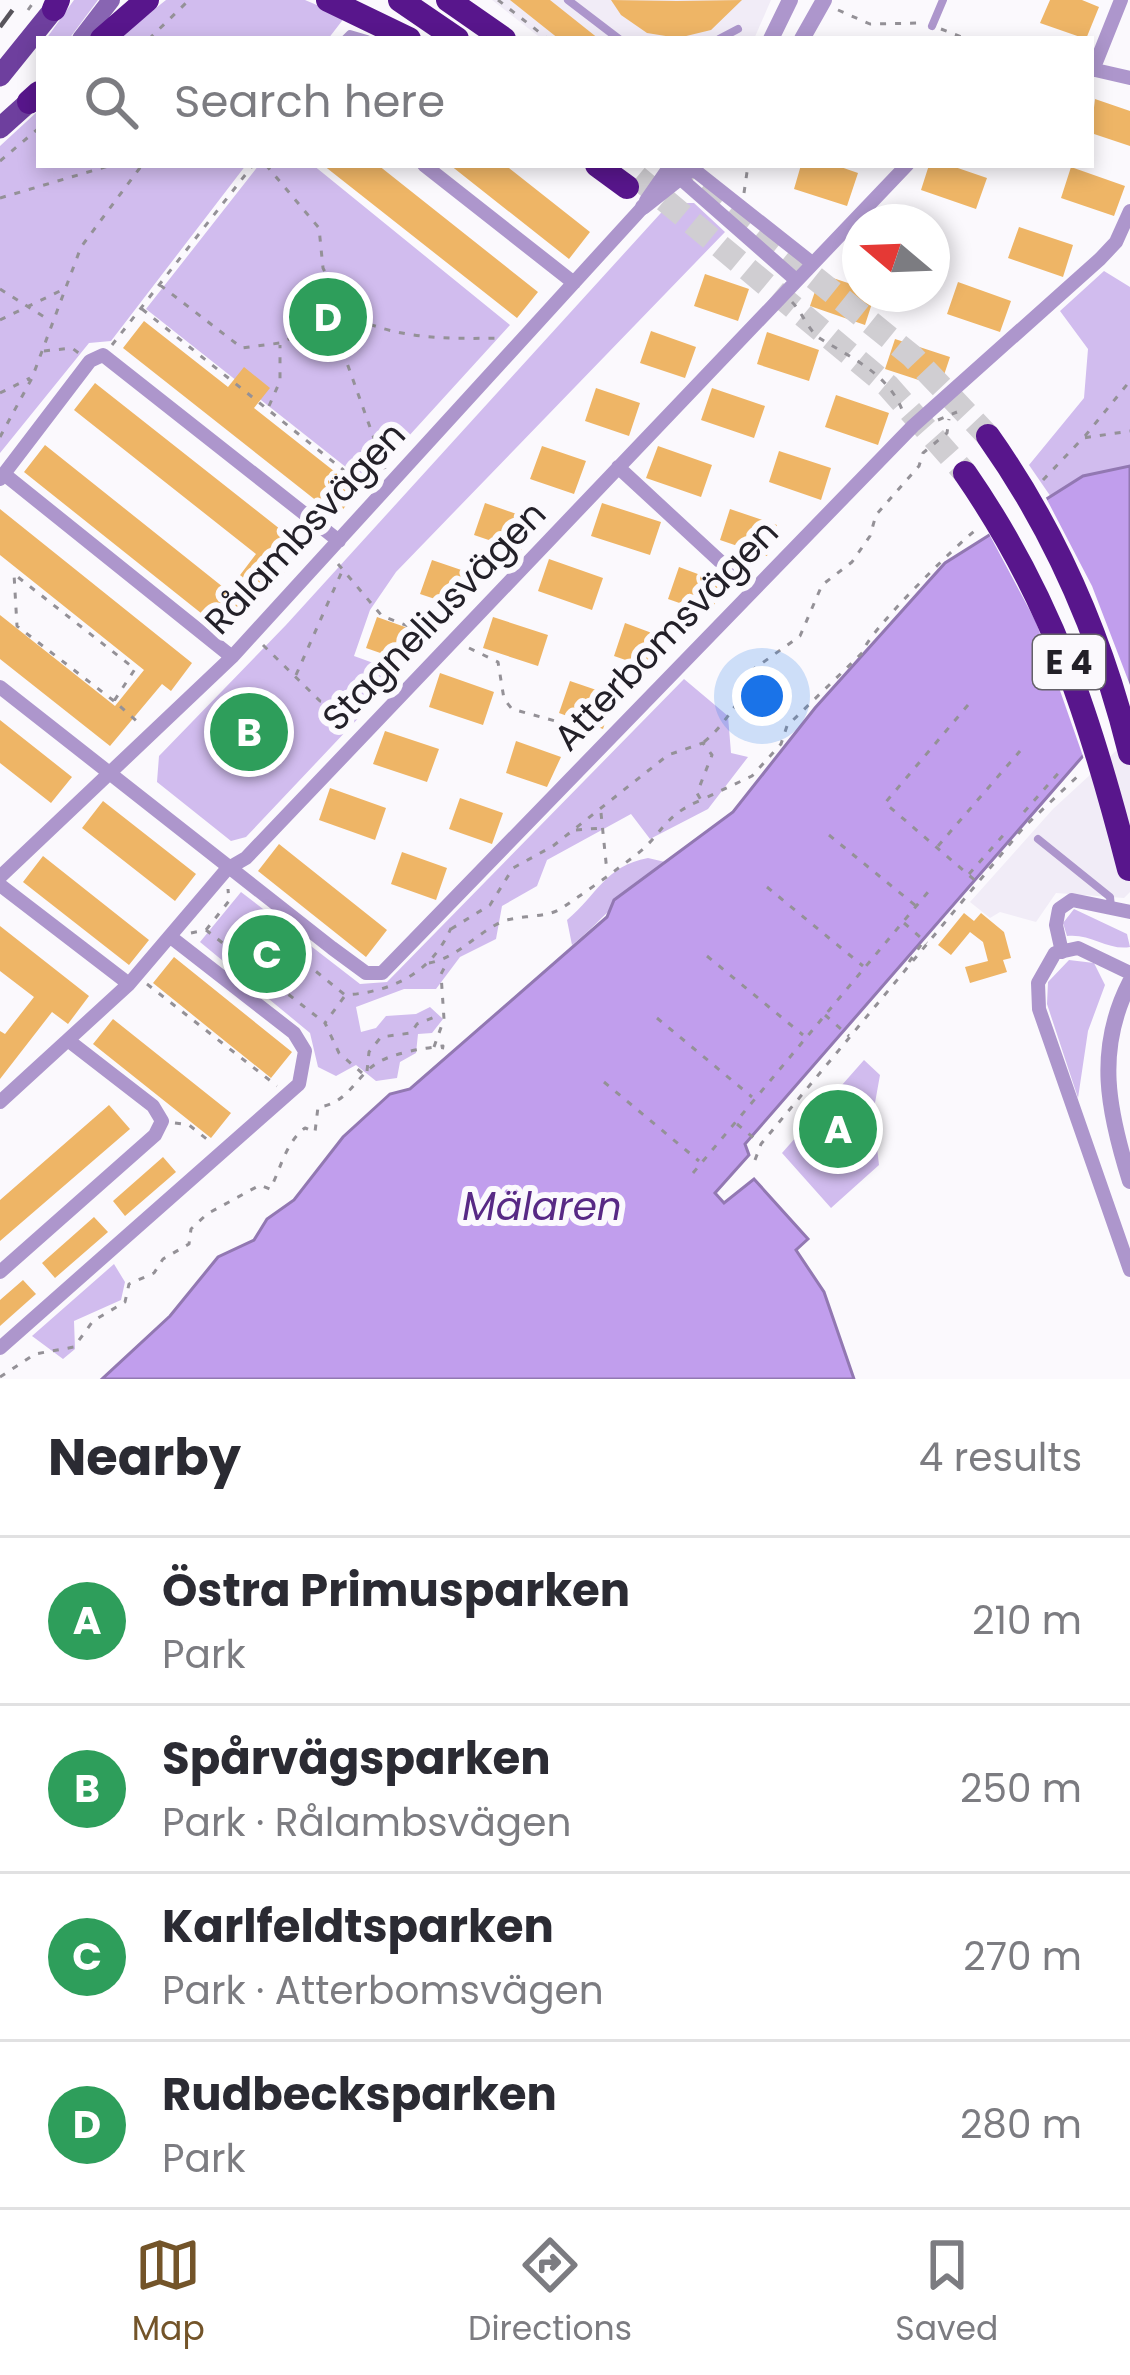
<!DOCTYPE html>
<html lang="en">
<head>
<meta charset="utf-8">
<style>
  body { margin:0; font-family:Poppins,sans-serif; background:#f7f7f7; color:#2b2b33 }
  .compass { position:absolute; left:842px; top:204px; width:108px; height:108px; border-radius:50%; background:#fff; box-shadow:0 6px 18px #0003; rotate:289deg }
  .you { position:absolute; left:762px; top:696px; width:42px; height:42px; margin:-30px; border:9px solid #fff; border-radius:50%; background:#1a73e8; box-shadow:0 0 0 18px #1a73e833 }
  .badge { display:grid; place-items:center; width:78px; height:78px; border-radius:50%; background:#735429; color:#fff; font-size:39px; font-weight:700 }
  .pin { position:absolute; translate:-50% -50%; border:6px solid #fff; box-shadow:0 3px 12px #0006 }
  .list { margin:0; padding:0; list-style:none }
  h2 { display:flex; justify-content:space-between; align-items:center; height:156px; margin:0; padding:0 48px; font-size:51px }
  h2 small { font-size:39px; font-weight:400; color:#7c7c81 }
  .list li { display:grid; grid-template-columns:78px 1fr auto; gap:36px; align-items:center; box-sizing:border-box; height:168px; padding:0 48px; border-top:3px solid #e1e1e2 }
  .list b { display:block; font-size:45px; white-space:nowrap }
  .list p { margin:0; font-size:39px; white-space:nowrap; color:#7c7c81 }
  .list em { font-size:39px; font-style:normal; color:#7c7c81 }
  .icon { flex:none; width:66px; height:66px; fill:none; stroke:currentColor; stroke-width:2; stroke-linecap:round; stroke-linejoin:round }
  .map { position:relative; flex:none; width:1130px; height:1379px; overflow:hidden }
  .search { position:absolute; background:#fff; box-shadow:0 6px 18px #0003; left:36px; right:36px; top:36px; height:132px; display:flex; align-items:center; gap:30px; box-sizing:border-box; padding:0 42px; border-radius:0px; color:#7c7c81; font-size:45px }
  .sheet { height:828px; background:#fff }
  nav { display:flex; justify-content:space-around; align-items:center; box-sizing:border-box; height:168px; border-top:3px solid #e1e1e2; background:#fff; font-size:33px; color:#7c7c81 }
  nav a { display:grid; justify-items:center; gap:6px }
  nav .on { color:#735429 }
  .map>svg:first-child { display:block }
  .built { fill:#f1ecf7 }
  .green { fill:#d1bcee }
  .water { fill:#c19eed; stroke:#9278b2; stroke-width:3 }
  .pier { fill:#fbf9fd }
  .building { fill:#eeb566 }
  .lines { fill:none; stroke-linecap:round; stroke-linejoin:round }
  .motorway-tunnel { stroke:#d0ced2; stroke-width:24; stroke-dasharray:24 12; stroke-linecap:butt }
  .path { stroke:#949197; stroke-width:3; stroke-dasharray:6 9; stroke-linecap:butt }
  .service { stroke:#ad96cc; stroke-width:8 }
  .minor { stroke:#ad96cc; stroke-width:14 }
  .tertiary { stroke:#ad96cc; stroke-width:16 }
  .secondary { stroke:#8865b2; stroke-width:18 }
  .primary { stroke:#6e3f9e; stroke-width:21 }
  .motorway { stroke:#58168c; stroke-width:24 }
  .rail { stroke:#57545b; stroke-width:4.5; stroke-dasharray:21 21; stroke-linecap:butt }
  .motorway-bridge { stroke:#58168c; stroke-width:24 }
  .labels { text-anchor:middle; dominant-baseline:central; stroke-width:12; stroke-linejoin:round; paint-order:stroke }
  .shield { fill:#fbf9fd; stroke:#646168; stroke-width:3 }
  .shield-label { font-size:33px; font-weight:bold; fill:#232028 }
  .street-label { font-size:36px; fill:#232028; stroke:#fbf9fd }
  .water-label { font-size:39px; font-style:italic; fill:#582985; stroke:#fbf9fd }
</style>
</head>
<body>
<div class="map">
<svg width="1130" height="1379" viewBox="0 0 1130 1379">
  <rect width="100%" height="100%" fill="#fbf9fd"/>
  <!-- built -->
  <path class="built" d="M492 0H771L754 39H542Z
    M1130 738V892L1124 898 1056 893 1036 922 1000 912 990 918 970 902 1053 809Z"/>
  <!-- green -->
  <path class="green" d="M74 0H98L69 39H46Z
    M166 0H305L345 17 328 39H117Z
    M39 110V165H246L111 341 89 343 0 453V146Z
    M259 165H313L510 325 366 483 146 309Z
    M670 203H694L725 232 396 572 370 610 354 656 401 673 246 837 231 841 157 782 159 756 286 625Z
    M1104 271 1130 287V466L1083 476 1051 497 1029 465 1084 398 1088 349 1060 311Z
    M684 679 728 716 731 753 748 757 708 809 650 839 631 814 547 860 537 886 502 906 496 939 460 957 436 989H404L356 1007 361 1032 376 1028 386 1016 416 1014 430 1007 443 1019 432 1033 418 1034 416 1053 400 1062 397 1078 376 1081 356 1065 336 1076 318 1067 310 1033 200 942 241 892 360 984 387 982Z
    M648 858 665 862C627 887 606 918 572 945L567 920C597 895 605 866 648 858Z
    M1074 909 1127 934 1130 947C1109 951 1090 933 1067 936L1063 923Z
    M1069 960 1094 963 1105 985 1088 1031 1078 1098 1047 1004 1048 982Z
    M864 1060 880 1075 873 1114 879 1165 831 1208 782 1153Z
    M114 1264 125 1282 121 1300 74 1321 75 1349 63 1359 32 1336Z"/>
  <!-- water -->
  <path class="water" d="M1130 466V702L745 1144 749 1155 715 1193 724 1203 754 1179 808 1239 796 1250 824 1292 854 1379H102L170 1316 218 1257 254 1240 267 1219 294 1200 343 1137 390 1094 410 1089 607 917 614 900 733 812 815 708 945 563 1083 476Z"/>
  <!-- pier -->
  <path class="pier" d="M1044 494 1092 586 1130 685V711L1085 762 1036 622 987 530Z"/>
  <!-- building -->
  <path class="building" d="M510 0H550L599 39H559Z
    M611 0 677 1 742 0 711 30 678 38 647 33 621 15Z
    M1050 0H1082L1099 7 1086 39 1040 23Z
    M1095 99 1130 111V146L1091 133Z
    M323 165H378L538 292 517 318Z
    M450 165H505L590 232 569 259Z
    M801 165H835L858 173 847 206 794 189Z
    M929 165H949L987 178 976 209 921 190Z
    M1071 167 1125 186 1114 216 1061 198Z
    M1019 227 1073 245 1063 277 1008 258Z
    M705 274 749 289 738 321 694 306Z
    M821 274 860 287V294H875L865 325 810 306Z
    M958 282 1011 301 1000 332 947 314Z
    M144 321 228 387 244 367 270 388 254 408 358 490 337 517 123 348Z
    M651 331 696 347 685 378 640 363Z
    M767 332 819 350 809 381 757 364Z
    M895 339 950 357 940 387 885 369Z
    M95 383 304 548 283 574 275 568 226 633 24 472 45 445 228 591 256 554 74 410Z
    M596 388 640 403 629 436 585 421Z
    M712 388 765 406 754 438 701 420Z
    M836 395 889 413 878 445 825 427Z
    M542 446 586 461 574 494 530 479Z
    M658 446 712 465 701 497 646 478Z
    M779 451 831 468 821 500 769 482Z
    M485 503 531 519 521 551 474 535Z
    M602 503 661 522 650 555 591 536Z
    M0 509 192 663 171 691 162 684 110 746 0 659V615L115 706 144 670 0 555Z
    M730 509 777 525 767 556 720 540Z
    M549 559 603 578 592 610 538 591Z
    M432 560 476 575 465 609 420 594Z
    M679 567 722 583 711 614 668 599Z
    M377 617 419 632 409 663 366 648Z
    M493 617 548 635 538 666 483 648Z
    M625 623 668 639 657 671 614 656Z
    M440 673 494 692 483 725 429 707Z
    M570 681 614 696 603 729 559 713Z
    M0 720 72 777 51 803 0 763Z
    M385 731 439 749 427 782 373 764Z
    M516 741 561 757 547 787 506 773Z
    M330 788 386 808 375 840 319 820Z
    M460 798 503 813 492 844 449 829Z
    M103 801 196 874 175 901 82 828Z
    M279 844 387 930 366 957 258 871Z
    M402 852 447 868 436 900 391 884Z
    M43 856 149 940 129 965 23 882Z
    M964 913 974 921 981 913 1004 932 1011 958 1003 960 1007 972 970 983 965 967 988 961 983 942 970 932 951 955 938 945Z
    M0 926 89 996 68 1024 52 1012 0 1079V1031L5 1034 34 997 0 971Z
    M174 957 292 1052 271 1078 153 983Z
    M113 1019 231 1113 211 1138 93 1044Z
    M109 1105 130 1129 0 1241V1200Z
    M163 1157 176 1172 125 1216 113 1201Z
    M94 1217 108 1232 55 1278 42 1263Z
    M23 1280 36 1294 0 1326V1300Z"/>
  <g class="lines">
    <!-- motorway-tunnel -->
    <path class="motorway-tunnel" d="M674 165 912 356 988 436
      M637 177 888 386 965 473"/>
    <!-- path -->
    <path class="path" d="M498 0 548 39
      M28 10 35 0
      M838 10 870 24 920 23
      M941 29 967 39
      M149 39 189 0
      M0 161 39 128
      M266 165 319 228 323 268 346 314 347 363 385 469
      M744 193 748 165
      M0 198 112 165
      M160 285 242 348 280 343 346 314C398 340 445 339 502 338
      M0 289 49 320
      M792 302C803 313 808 331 821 339 853 359 891 375 904 415
      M142 309 366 488
      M0 320 62 290
      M112 345 253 165
      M44 351 72 348 80 354
      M0 393 30 378
      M269 406 280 381V345
      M938 420 957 412
      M1085 436 1130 381
      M0 437 32 378 81 247 142 165
      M1043 480 1083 438 1130 431
      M338 564 382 616 437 637
      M263 645 320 701 368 708
      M469 648 498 662 504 699 512 709 595 732
      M296 675 343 569
      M749 686 751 671 800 636 822 585 852 562 870 536 876 515 919 466 923 453 947 433 949 419
      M114 701 17 626 14 574 135 669 114 701 140 724
      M968 705 885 803 978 883
      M704 742C732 719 735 696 765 677
      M1024 812 1063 768
      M601 813 607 872
      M576 830 602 828
      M829 835 916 906
      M938 846 1020 751
      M969 874 1008 830
      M767 887 863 966
      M904 923 927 943
      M451 929 490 905 513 868 553 846 668 755 703 743 712 755 697 793 701 800 752 776 781 744 787 726 863 652C865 635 957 544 977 529
      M206 930 229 901 228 889
      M191 933 206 930 325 1023
      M707 956 803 1035
      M909 962 923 942
      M429 963C456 958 474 936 499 923 518 914 546 919 562 908 587 891 614 872 637 854 661 836 663 816 699 801
      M257 967 313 969 345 995C391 992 431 974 451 928
      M147 984 277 1086
      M344 997 325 1023 339 1053 362 1073
      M825 1015 849 1036
      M657 1018 752 1097
      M434 1047 444 1019 441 974 448 961
      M367 1071 369 1052 381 1037 411 1033 417 1024 440 1015
      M604 1082 699 1161
      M175 1123 189 1125 213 1144
      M737 1124 761 1144
      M755 1160 761 1144 1024 827 1081 773
      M693 1173 928 892
      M0 1377 35 1354 74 1347 93 1321 125 1302 129 1284 154 1273 163 1259 189 1244 191 1229 207 1214 260 1185 270 1189C281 1169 285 1143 305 1128L315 1132 318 1107C348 1104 354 1078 377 1063 393 1053 424 1048 443 1046L441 1058"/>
    <!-- service -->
    <path class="service" d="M568 0 619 39
      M932 26 943 0
      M345 39 350 34 367 39
      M719 39 738 29
      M1038 839 1110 897 1111 907"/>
    <!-- minor -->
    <path class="minor" d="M1091 69 1130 78
      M1093 70 1121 0
      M424 165 574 283
      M688 165 812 263
      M673 172 796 280
      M618 467 750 589
      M4 474 232 657
      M0 479 90 361 103 355 339 541
      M0 687 332 948 366 973H382L913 426 1100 259 1116 242 1130 211
      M0 877 232 657 643 207
      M0 885 129 984
      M1062 952 1056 925 1059 909 1072 900 1130 912
      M1130 973 1078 948 1055 953 1038 983 1039 1009 1130 1270
      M0 1102 129 984 227 869 246 858 907 165
      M0 1272 155 1135 162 1121 153 1106 69 1041
      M0 1348 299 1084 305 1051 294 1033 172 938"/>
    <!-- tertiary -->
    <path class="tertiary" d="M771 39 790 0
      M802 39 824 0
      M647 201 672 165
      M643 207 696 165
      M1130 982C1095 1050 1108 1111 1130 1181"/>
    <!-- secondary -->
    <path class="secondary" d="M81 39 111 0"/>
    <!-- primary -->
    <path class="primary" d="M0 76 54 9
      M0 128 29 102"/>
    <!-- motorway -->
    <path class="motorway" d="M328 0 409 39
      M400 0 457 39
      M448 0 504 39
      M54 9 58 0
      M102 39 147 0
      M29 102 39 93
      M597 165 627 187"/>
    <!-- rail -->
    <path class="rail" d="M0 27 20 0"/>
    <!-- motorway-bridge -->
    <path class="motorway-bridge" d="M988 436C1056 532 1102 639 1130 753
      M965 473C1053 600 1091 721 1129 869"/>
  </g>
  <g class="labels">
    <!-- shield labels -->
    <rect class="shield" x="1033" y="635" width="72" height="54" rx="9"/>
    <g class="shield-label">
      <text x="1069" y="662">E 4</text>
    </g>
    <!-- street labels -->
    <g class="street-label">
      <text transform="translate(305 528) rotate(-47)">Rålambsvägen</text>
      <text transform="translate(434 616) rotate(-46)">Stagneliusvägen</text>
      <text transform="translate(666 635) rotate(-46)">Atterbomsvägen</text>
    </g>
    <!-- water labels -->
    <g class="water-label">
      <text x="542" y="1206">Mälaren</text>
    </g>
  </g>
</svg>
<svg class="compass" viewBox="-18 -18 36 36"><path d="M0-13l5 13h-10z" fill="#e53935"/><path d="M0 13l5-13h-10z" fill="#7c7c81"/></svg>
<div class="you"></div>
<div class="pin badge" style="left:838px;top:1129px;background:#2e9e5b">A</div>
<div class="pin badge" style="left:249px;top:732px;background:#2e9e5b">B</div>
<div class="pin badge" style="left:267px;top:954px;background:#2e9e5b">C</div>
<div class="pin badge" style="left:328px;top:317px;background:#2e9e5b">D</div>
<div class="search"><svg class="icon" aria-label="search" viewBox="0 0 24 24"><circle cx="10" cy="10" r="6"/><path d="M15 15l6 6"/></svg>Search here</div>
</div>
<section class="sheet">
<h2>Nearby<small>4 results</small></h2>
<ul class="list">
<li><span class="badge" style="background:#2e9e5b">A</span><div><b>Östra Primusparken</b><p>Park</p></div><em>210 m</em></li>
<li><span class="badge" style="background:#2e9e5b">B</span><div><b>Spårvägsparken</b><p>Park · Rålambsvägen</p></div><em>250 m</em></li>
<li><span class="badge" style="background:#2e9e5b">C</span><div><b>Karlfeldtsparken</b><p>Park · Atterbomsvägen</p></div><em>270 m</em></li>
<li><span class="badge" style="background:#2e9e5b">D</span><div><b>Rudbecksparken</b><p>Park</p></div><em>280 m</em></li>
</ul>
</section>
<nav>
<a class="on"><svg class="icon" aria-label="map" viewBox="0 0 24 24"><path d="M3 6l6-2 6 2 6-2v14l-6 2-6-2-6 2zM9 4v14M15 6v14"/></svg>Map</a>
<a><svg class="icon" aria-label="directions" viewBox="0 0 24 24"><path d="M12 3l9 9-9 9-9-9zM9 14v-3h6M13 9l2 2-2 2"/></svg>Directions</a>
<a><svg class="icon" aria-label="saved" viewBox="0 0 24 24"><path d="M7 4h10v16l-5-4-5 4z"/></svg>Saved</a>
</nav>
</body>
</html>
